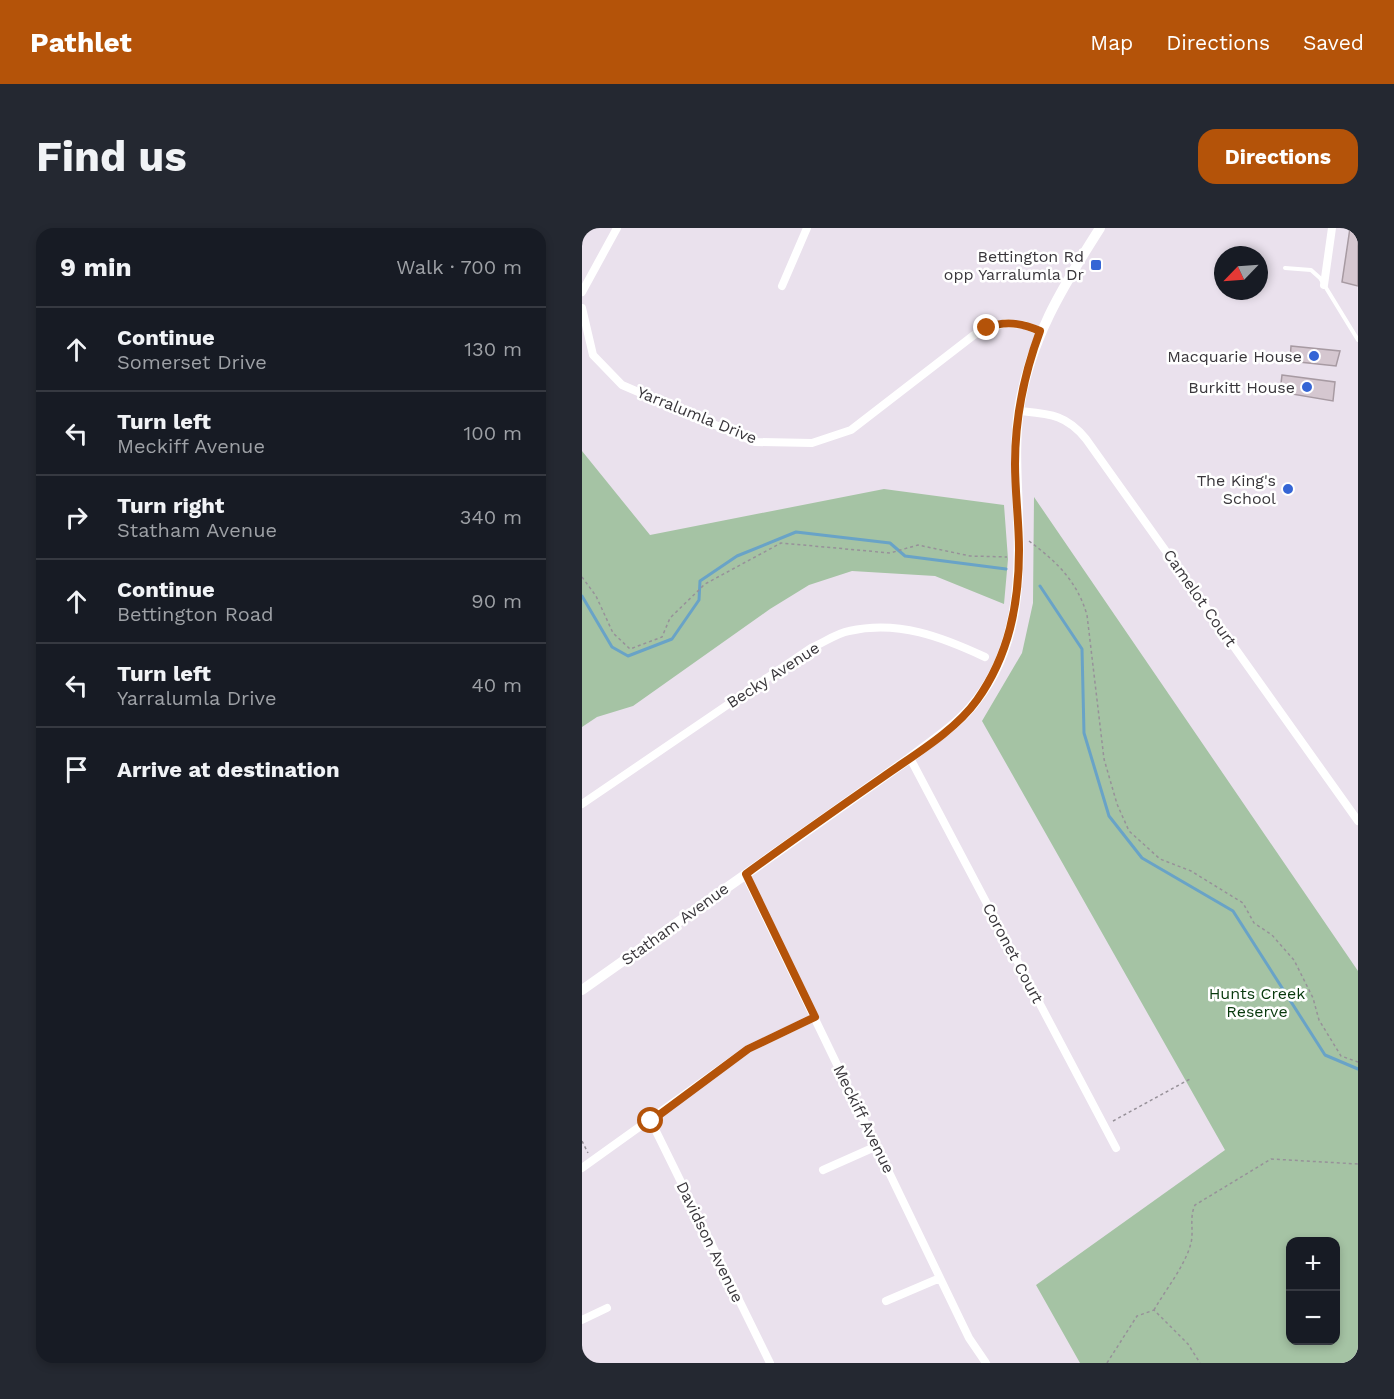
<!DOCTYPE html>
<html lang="en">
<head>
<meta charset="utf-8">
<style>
  body { margin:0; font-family:"Work Sans",sans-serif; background:#242831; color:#f1f3f6 }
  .controls { position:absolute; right:18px; bottom:18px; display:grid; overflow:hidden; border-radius:12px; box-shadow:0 3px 9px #0003 }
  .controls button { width:54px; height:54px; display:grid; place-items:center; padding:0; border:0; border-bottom:2px solid #363941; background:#171b24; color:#f1f3f6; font:30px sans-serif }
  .compass { position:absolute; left:632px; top:18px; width:54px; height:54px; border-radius:50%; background:#171b24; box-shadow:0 3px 9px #0003; rotate:245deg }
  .stop { position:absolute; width:18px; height:18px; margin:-14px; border:4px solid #b45309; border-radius:50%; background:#fff }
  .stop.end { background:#b45309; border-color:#fff; box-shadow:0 2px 6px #0008 }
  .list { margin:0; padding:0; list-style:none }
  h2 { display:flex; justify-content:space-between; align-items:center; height:78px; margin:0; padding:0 24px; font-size:26px }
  h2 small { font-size:20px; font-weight:400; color:#9ea1a6 }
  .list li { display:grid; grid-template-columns:39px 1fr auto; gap:18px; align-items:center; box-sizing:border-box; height:84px; padding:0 24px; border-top:2px solid #363941 }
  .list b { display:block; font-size:22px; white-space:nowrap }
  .list p { margin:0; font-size:20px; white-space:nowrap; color:#9ea1a6 }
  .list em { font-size:20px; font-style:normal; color:#9ea1a6 }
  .icon { flex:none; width:33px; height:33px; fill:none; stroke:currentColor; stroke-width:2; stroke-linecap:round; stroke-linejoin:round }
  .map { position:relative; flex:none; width:776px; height:1135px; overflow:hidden; border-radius:18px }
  header { display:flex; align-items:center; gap:36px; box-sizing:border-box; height:84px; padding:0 30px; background:#b45309; color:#fff }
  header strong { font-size:28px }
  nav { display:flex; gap:33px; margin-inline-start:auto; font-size:21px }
  .intro { display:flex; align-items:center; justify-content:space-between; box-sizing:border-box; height:144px; padding:0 36px }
  h1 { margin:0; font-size:42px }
  .button { padding:15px 27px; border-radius:18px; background:#b45309; color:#fff; font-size:21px; font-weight:700 }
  main { display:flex; gap:36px; padding:0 36px }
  aside { flex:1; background:#171b24; border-radius:18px; box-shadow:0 3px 9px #0003 }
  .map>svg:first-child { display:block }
  .green { fill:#a5c3a4; fill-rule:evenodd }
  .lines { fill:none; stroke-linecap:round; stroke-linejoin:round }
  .stream { stroke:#69a3c7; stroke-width:3 }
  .building { fill:#d5c7d0; stroke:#a79aa2; stroke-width:1.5 }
  .path { stroke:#979199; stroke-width:1.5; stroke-dasharray:3 3; stroke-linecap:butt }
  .service { stroke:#fff; stroke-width:4 }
  .minor { stroke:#fff; stroke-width:8 }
  .secondary { stroke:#fff; stroke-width:10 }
  .route { stroke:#b45309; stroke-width:8 }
  .poi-dot { fill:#3565d5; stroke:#fff; stroke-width:2 }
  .labels { text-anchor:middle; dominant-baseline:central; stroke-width:5; stroke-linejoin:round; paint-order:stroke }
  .poi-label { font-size:16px; fill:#3a373c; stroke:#fff; text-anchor:end }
  .street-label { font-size:16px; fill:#3a373c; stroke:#fff }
  .park-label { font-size:16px; fill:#08390d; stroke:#fff }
</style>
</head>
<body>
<header>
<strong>Pathlet</strong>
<nav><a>Map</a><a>Directions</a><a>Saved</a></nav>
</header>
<div class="intro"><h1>Find us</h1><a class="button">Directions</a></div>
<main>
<aside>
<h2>9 min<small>Walk · 700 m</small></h2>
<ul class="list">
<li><svg class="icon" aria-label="ahead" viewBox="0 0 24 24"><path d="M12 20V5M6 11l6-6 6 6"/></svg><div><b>Continue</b><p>Somerset Drive</p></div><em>130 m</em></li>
<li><svg class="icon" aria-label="left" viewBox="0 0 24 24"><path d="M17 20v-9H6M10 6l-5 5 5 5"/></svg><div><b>Turn left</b><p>Meckiff Avenue</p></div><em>100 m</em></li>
<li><svg class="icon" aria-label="right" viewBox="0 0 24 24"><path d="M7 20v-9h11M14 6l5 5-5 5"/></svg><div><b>Turn right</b><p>Statham Avenue</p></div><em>340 m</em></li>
<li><svg class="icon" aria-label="ahead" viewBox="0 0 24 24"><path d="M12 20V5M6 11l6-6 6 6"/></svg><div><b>Continue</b><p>Bettington Road</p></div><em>90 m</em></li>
<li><svg class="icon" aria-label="left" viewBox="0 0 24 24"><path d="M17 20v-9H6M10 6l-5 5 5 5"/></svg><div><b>Turn left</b><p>Yarralumla Drive</p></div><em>40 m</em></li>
<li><svg class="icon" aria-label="arrive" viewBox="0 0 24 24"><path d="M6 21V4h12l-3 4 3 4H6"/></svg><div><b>Arrive at destination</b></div></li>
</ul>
</aside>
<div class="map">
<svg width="776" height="1135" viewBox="0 0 776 1135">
  <rect width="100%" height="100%" fill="#eae1ed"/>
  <!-- green -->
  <path class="green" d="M0 223 68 307 302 261 422 277 426 331 422 376 353 348 270 343 227 357 188 381 51 478 15 489 0 499Z
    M452 269 776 743V1135H498L454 1057 643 922 400 493 440 425 451 375ZM708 1014H754V1112H708Z"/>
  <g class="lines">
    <!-- stream -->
    <path class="stream" d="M458 358 500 421 502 505 527 588 560 630 651 683 743 827 776 841
      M0 368 30 419 46 428 90 411 117 372 118 353 155 328 214 304 308 315 323 328 424 341"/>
  </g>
  <!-- building -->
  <path class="building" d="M768 0H776V58L760 54Z
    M709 118 758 123 754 138 708 133Z
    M700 147 753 154 751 173 698 164Z"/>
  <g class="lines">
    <!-- path -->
    <path class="path" d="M447 313C475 334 495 353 505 387L522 531 535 576 547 603 578 631 609 643 661 675 672 695 690 707 712 732 731 770 737 792 759 828 776 834
      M0 349 14 368 31 405 48 421 80 409 88 390 123 356 199 315 308 325 336 317 388 328 425 329
      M531 893 608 851
      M0 913 6 925
      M572 1082C584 1061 603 1038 609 1015 612 1002 607 990 613 977L689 931 776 936
      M525 1135 555 1088 572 1082 606 1116 618 1135"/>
    <!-- service -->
    <path class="service" d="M703 40 729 42 738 50 776 112"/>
    <!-- minor -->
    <path class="minor" d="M742 57 750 0
      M200 58 225 0
      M0 64 35 0
      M0 80 11 127 40 157 173 214 230 215 269 202 392 107 423 95 442 97 458 103
      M437 183C467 186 484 186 504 211L776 593
      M328 530 534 920
      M0 576 229 420C241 415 255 405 267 403 317 392 360 409 403 429
      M163 646 387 1110 404 1135
      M69 893 188 1135
      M0 940 166 821 233 789
      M241 942 295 918
      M304 1073 358 1050
      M0 1092 25 1080"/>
    <!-- secondary -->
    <path class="secondary" d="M0 762 328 530C351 512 377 496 394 473 436 420 439 351 436 286 435 251 432 217 437 182 447 113 481 58 518 0"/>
  </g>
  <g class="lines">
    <!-- route -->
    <path class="route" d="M69 893 166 821 233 789 164 646C209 613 255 581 301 549 332 527 373 503 395 472 427 427 437 376 437 322 437 293 433 265 433 236 433 190 442 146 458 103 440 95 423 92 405 100"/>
  </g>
  <!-- markers -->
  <g class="poi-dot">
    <rect x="508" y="31" width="12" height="12" rx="3"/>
    <circle cx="732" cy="128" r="6"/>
    <circle cx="725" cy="159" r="6"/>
    <circle cx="706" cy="261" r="6"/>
  </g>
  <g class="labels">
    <!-- poi labels -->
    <g class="poi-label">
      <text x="502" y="28">Bettington Rd<tspan x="502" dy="18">opp Yarralumla Dr</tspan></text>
      <text x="720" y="128">Macquarie House</text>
      <text x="713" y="159">Burkitt House</text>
      <text x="694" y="252">The King's<tspan x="694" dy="18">School</tspan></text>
    </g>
    <!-- street labels -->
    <g class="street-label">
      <text transform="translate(115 187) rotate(22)">Yarralumla Drive</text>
      <text transform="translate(618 370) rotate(55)">Camelot Court</text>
      <text transform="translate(191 447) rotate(-33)">Becky Avenue</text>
      <text transform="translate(93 696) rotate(-36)">Statham Avenue</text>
      <text transform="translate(431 725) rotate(62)">Coronet Court</text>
      <text transform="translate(282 891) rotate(64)">Meckiff Avenue</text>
      <text transform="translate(128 1014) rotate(64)">Davidson Avenue</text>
    </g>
    <!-- park labels -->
    <g class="park-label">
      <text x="675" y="765">Hunts Creek<tspan x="675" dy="18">Reserve</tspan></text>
    </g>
  </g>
</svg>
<div class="controls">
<button>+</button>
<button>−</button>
</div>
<svg class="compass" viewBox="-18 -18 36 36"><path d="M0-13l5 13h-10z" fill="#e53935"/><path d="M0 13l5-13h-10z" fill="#9ea1a6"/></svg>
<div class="stop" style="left:69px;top:893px"></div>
<div class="stop end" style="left:405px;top:100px"></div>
</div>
</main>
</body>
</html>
